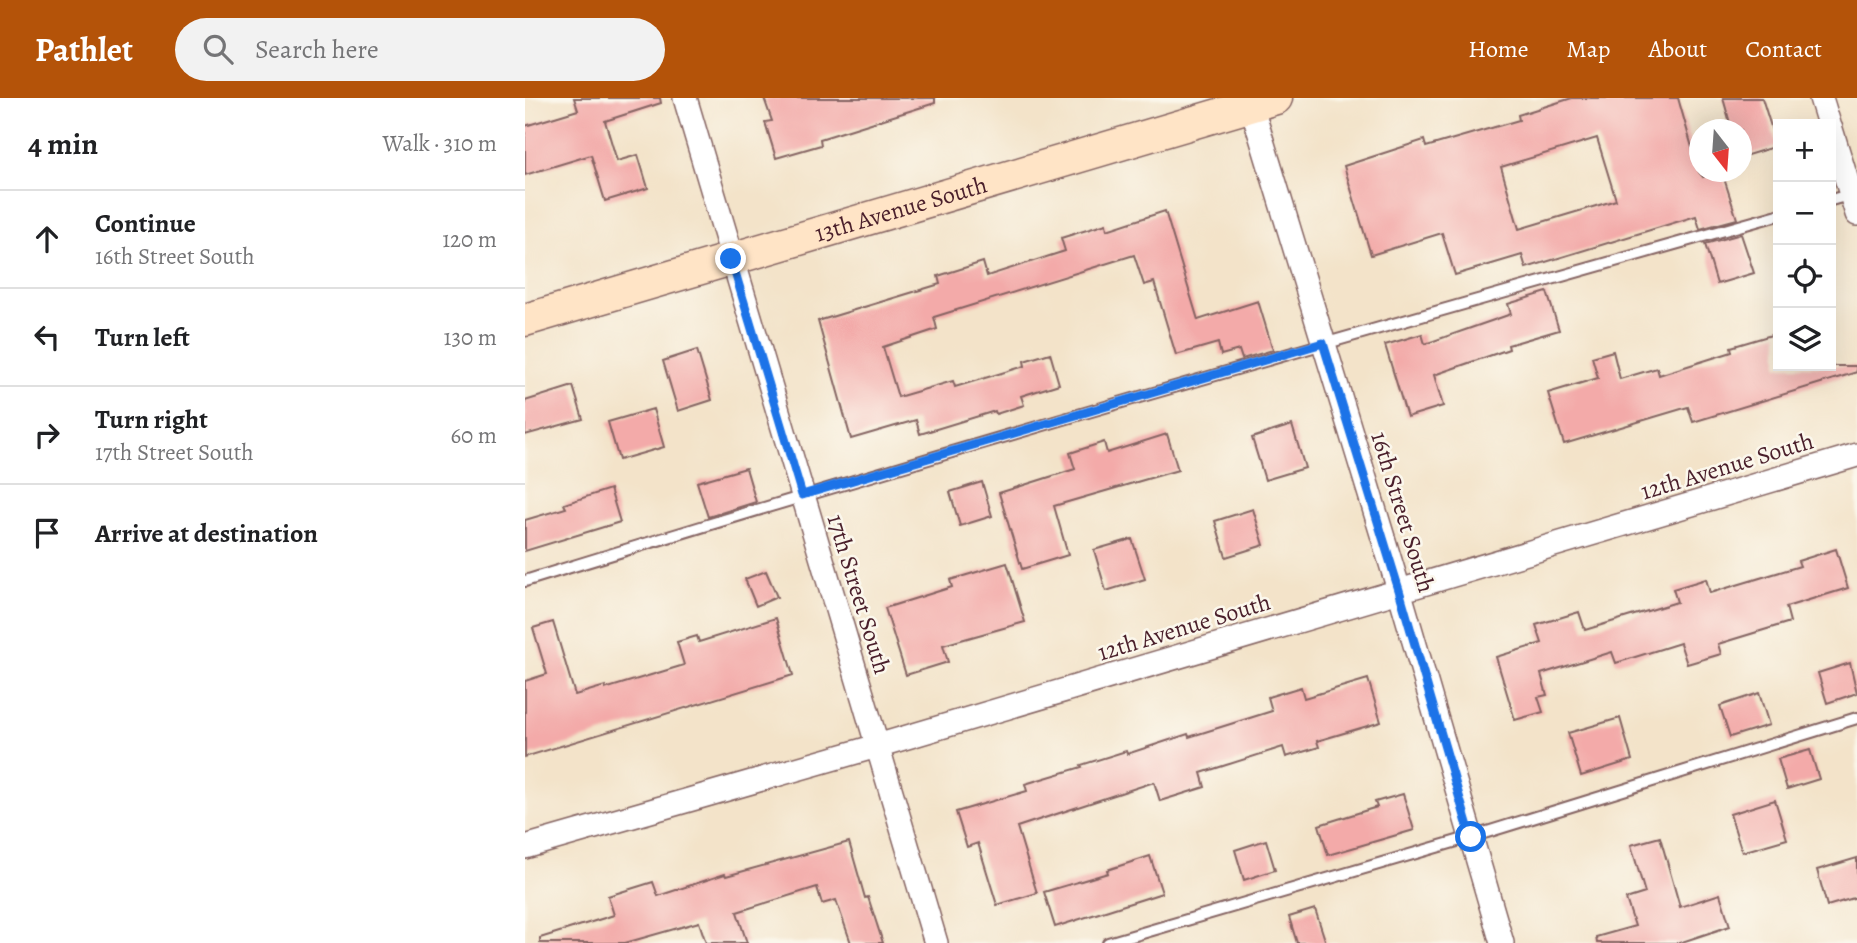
<!DOCTYPE html>
<html lang="en">
<head>
<meta charset="utf-8">
<style>
  body { margin:0; font-family:Alegreya,serif; background:#f2f2f2; color:#202124 }
  .controls { position:absolute; right:21px; top:21px; display:grid; overflow:hidden; border-radius:0px; box-shadow:0 7px 28px #0002 }
  .controls button { width:63px; height:63px; display:grid; place-items:center; padding:0; border:0; border-bottom:2px solid #e0e0e0; background:#fff; color:#202124; font:35px sans-serif }
  .compass { position:absolute; left:1164px; top:21px; width:63px; height:63px; border-radius:50%; background:#fff; box-shadow:0 7px 28px #0002; rotate:163deg }
  .stop { position:absolute; width:21px; height:21px; margin:-16px; border:5px solid #1a73e8; border-radius:50%; background:#fff }
  .stop.end { background:#1a73e8; border-color:#fff; box-shadow:0 2px 7px #0008 }
  .list { margin:0; padding:0; list-style:none }
  h2 { display:flex; justify-content:space-between; align-items:center; height:91px; margin:0; padding:0 28px; font-size:30px }
  h2 small { font-size:23px; font-weight:400; color:#757577 }
  .list li { display:grid; grid-template-columns:46px 1fr auto; gap:21px; align-items:center; box-sizing:border-box; height:98px; padding:0 28px; border-top:2px solid #e0e0e0 }
  .list b { display:block; font-size:26px; white-space:nowrap }
  .list p { margin:0; font-size:23px; white-space:nowrap; color:#757577 }
  .list em { font-size:23px; font-style:normal; color:#757577 }
  .icon { flex:none; width:38px; height:38px; fill:none; stroke:currentColor; stroke-width:2; stroke-linecap:round; stroke-linejoin:round }
  .map { position:relative; flex:none; width:1332px; height:845px; overflow:hidden }
  header { display:flex; align-items:center; gap:42px; box-sizing:border-box; height:98px; padding:0 35px; background:#b45309; color:#fff }
  header strong { font-size:33px }
  nav { display:flex; gap:38px; margin-inline-start:auto; font-size:24px }
  .search { width:490px; height:63px; background:#f2f2f2; display:flex; align-items:center; gap:18px; box-sizing:border-box; padding:0 24px; border-radius:38px; color:#757577; font-size:26px }
  main { display:flex }
  aside { flex:1; background:#fff }
  .map>svg:first-child { display:block }
  .building { fill:#f3aaa9; fill-rule:evenodd }
  .lines { fill:none; stroke-linecap:round; stroke-linejoin:round }
  .lane-casing { stroke:#856462; stroke-width:14 }
  .street-casing { stroke:#856462; stroke-width:26 }
  .secondary-casing { stroke:#856462; stroke-width:35 }
  .lane { stroke:#fff; stroke-width:10 }
  .street { stroke:#fff; stroke-width:23 }
  .secondary { stroke:#ffe4c6; stroke-width:32 }
  .route { stroke:#1a73e8; stroke-width:9 }
  .labels { text-anchor:middle; dominant-baseline:central; stroke-width:5; stroke-linejoin:round; paint-order:stroke }
  .street-label { font-size:24px; fill:#4a1f2b; stroke:#fbf7ec }
</style>
</head>
<body>
<header>
<strong>Pathlet</strong>
<div class="search"><svg class="icon" aria-label="search" viewBox="0 0 24 24"><circle cx="10" cy="10" r="6"/><path d="M15 15l6 6"/></svg>Search here</div>
<nav><a>Home</a><a>Map</a><a>About</a><a>Contact</a></nav>
</header>
<main>
<aside>
<h2>4 min<small>Walk · 310 m</small></h2>
<ul class="list">
<li><svg class="icon" aria-label="ahead" viewBox="0 0 24 24"><path d="M12 20V5M6 11l6-6 6 6"/></svg><div><b>Continue</b><p>16th Street South</p></div><em>120 m</em></li>
<li><svg class="icon" aria-label="left" viewBox="0 0 24 24"><path d="M17 20v-9H6M10 6l-5 5 5 5"/></svg><div><b>Turn left</b></div><em>130 m</em></li>
<li><svg class="icon" aria-label="right" viewBox="0 0 24 24"><path d="M7 20v-9h11M14 6l5 5-5 5"/></svg><div><b>Turn right</b><p>17th Street South</p></div><em>60 m</em></li>
<li><svg class="icon" aria-label="arrive" viewBox="0 0 24 24"><path d="M6 21V4h12l-3 4 3 4H6"/></svg><div><b>Arrive at destination</b></div></li>
</ul>
</aside>
<div class="map">
<svg width="1332" height="845" viewBox="0 0 1332 845">
  <rect width="100%" height="100%" fill="#fbf7ec"/>
  <filter id="ink" filterUnits="userSpaceOnUse"><feTurbulence type="fractalNoise" baseFrequency=".0143" numOctaves="2"/><feDisplacementMap in="SourceGraphic" scale="14" xChannelSelector="R" yChannelSelector="G"/><feConvolveMatrix kernelMatrix="1 2 1 2 8 2 1 2 1" color-interpolation-filters="sRGB"/></filter>
  <filter id="wash" filterUnits="userSpaceOnUse"><feTurbulence type="fractalNoise" baseFrequency=".00686" numOctaves="4" result="noise"/><feDisplacementMap in="SourceGraphic" scale="28" xChannelSelector="R" yChannelSelector="G"/><feGaussianBlur stdDeviation="1.57" result="paint"/><feColorMatrix in="noise" values="0 0 0 0 0 0 0 0 0 0 0 0 0 0 0 0 0 1.4 0 .05"/><feComposite in="paint" operator="in"/></filter>
  <g filter="url(#wash)">
    <rect width="100%" height="100%" fill="#f3e3c9"/>
    <g id="blocks">
      <!-- building -->
      <path class="building" d="M49 0H135L136 5 80 23 92 63 113 57 123 90 80 103 66 57 0 77V28L53 12Z
        M239 0H410V5L295 41 296 47 251 60 240 24 247 23Z
        M1047 0H1153L1174 74 1178 79 1197 74 1212 121 1175 131 1171 118 1001 170 997 157 930 177 917 135 846 157 819 68 899 42 901 49 994 22 993 17ZM1072 40 1091 102 994 131 976 69Z
        M1198 0H1237L1252 48 1216 59V32H1207Z
        M640 113 673 222 733 203 748 252 717 261 714 252 696 257 693 245 651 257 629 184 619 187 609 157 409 219 412 231 358 249 373 299 428 283 430 289 500 268 499 263 525 255 534 286 496 298 499 307 471 316 470 313 395 336 391 322 326 341 293 223 415 186 413 178 458 164 462 178 540 153 536 140 581 126 582 132Z
        M1216 136 1229 175 1192 186 1180 146Z
        M1022 194 1034 232 983 247 984 251 909 277 918 308 882 319 860 247 897 236 900 246 986 216 983 206Z
        M1253 235V268H1331L1332 274 1168 324 1163 309 1039 346 1023 295 1073 280 1067 259 1088 253 1095 281 1132 270 1134 277 1207 254 1206 249Z
        M172 252 187 302 153 313 138 263Z
        M48 288 58 321 0 337V303Z
        M128 311 139 349 94 362 83 324Z
        M767 327 780 370 740 382 727 340Z
        M642 336 653 372 529 408 543 457 497 471 474 395 550 371 545 355 579 344 582 355Z
        M221 370 231 404 183 419 172 384Z
        M457 384 467 418 435 428 425 394Z
        M85 391 95 424 0 453V422L41 410 39 406Z
        M728 411 739 447 701 459 690 423Z
        M607 441 620 481 581 493 569 452Z
        M1311 451 1323 490 1261 509 1265 524 1193 546 1196 556 1162 566 1155 545 1091 565 1087 554 1016 576 1022 597 1013 599 1018 614 990 622 971 559 1017 545 1011 527 1054 514 1060 532 1152 504 1148 491 1181 481 1185 495 1275 468 1273 463Z
        M482 465 500 524 418 547 423 564 381 577 360 510 427 489 425 482Z
        M241 473 252 499 231 508 220 481Z
        M251 520 268 577 0 659V583L22 576 8 530 28 524 50 597 80 588V591L159 567 152 544 172 538 174 544Z
        M1325 565 1332 595 1302 605 1293 575Z
        M843 581 856 624 792 643 794 649 761 659 758 649 676 675 680 689 635 703 629 684 492 729 512 795 472 807 453 745 442 749 431 714 502 693 500 686 557 669 556 667 601 653 602 656 663 636 664 639 747 613 743 599 776 589 779 600Z
        M1234 595 1244 627 1205 639 1195 608Z
        M1095 620 1107 662 1056 678 1043 635Z
        M1285 652 1294 681 1262 691 1253 661Z
        M878 696 889 732 803 757 794 727 852 709 850 704Z
        M1250 702 1262 741 1217 754 1205 716Z
        M1135 739 1155 809 1195 796 1205 828 1154 845H1072L1071 839 1110 828 1101 801 1120 795 1106 747Z
        M741 742 750 772 719 782 710 752Z
        M324 744 340 800 343 799 358 845H326L311 802 297 806 292 789 212 814 222 845H181L174 824 100 845H15V840L89 817 83 798 128 784 133 798 200 776 201 778Z
        M625 758 637 795 530 829 519 794 583 775 582 772Z
        M1332 760V799L1302 808 1292 772Z
        M790 811 801 845H772L764 819Z"/>
    </g>
  </g>
  <g filter="url(#ink)">
    <use href="#blocks" fill-opacity="0" stroke="#856462" stroke-width="2"/>
    <g class="lines">
      <defs>
        <path id="lane" d="M1306 102 1327 96
          M0 483C416 354 834 235 1253 117
          M583 845 946 739 1332 620"/>
        <path id="street" d="M160 0 411 845
          M724 0 874 492 977 845
          M1296 0 1304 26
          M1306 31 1332 116
          M0 749 352 648 1332 357"/>
        <g id="secondary">
          <path id="s1" d="M0 222 751 0"/>
        </g>
      </defs>
      <!-- lane casing -->
      <use href="#lane" class="lane-casing"/>
      <!-- street casing -->
      <use href="#street" class="street-casing"/>
      <!-- secondary casing -->
      <use href="#secondary" class="secondary-casing"/>
      <!-- lane -->
      <use href="#lane" class="lane"/>
      <!-- street -->
      <use href="#street" class="street"/>
      <!-- secondary -->
      <use href="#secondary" class="secondary"/>
    </g>
  </g>
  <g class="lines" filter="url(#ink)">
    <!-- route -->
    <path class="route" d="M206 161 277 397 798 245 874 492 946 739"/>
  </g>
  <g class="labels">
    <!-- street labels -->
    <g class="street-label">
      <text stroke="none"><textPath href="#s1" startOffset="392">13th Avenue South</textPath></text>
      <text transform="translate(1202 368) rotate(-17)">12th Avenue South</text>
      <text transform="translate(878 414) rotate(73)">16th Street South</text>
      <text transform="translate(334 496) rotate(73)">17th Street South</text>
      <text transform="translate(659 529) rotate(-17)">12th Avenue South</text>
    </g>
  </g>
</svg>
<div class="controls">
<button>+</button>
<button>−</button>
<button><svg class="icon" aria-label="locate" viewBox="0 0 24 24"><circle cx="12" cy="12" r="6"/><path d="M12 2v4M12 18v4M2 12h4M18 12h4"/></svg></button>
<button><svg class="icon" aria-label="layers" viewBox="0 0 24 24"><path d="M12 4l9 5-9 5-9-5zM3 14l9 5 9-5"/></svg></button>
</div>
<svg class="compass" viewBox="-18 -18 36 36"><path d="M0-13l5 13h-10z" fill="#e53935"/><path d="M0 13l5-13h-10z" fill="#757577"/></svg>
<div class="stop" style="left:946px;top:739px"></div>
<div class="stop end" style="left:206px;top:161px"></div>
</div>
</main>
</body>
</html>
